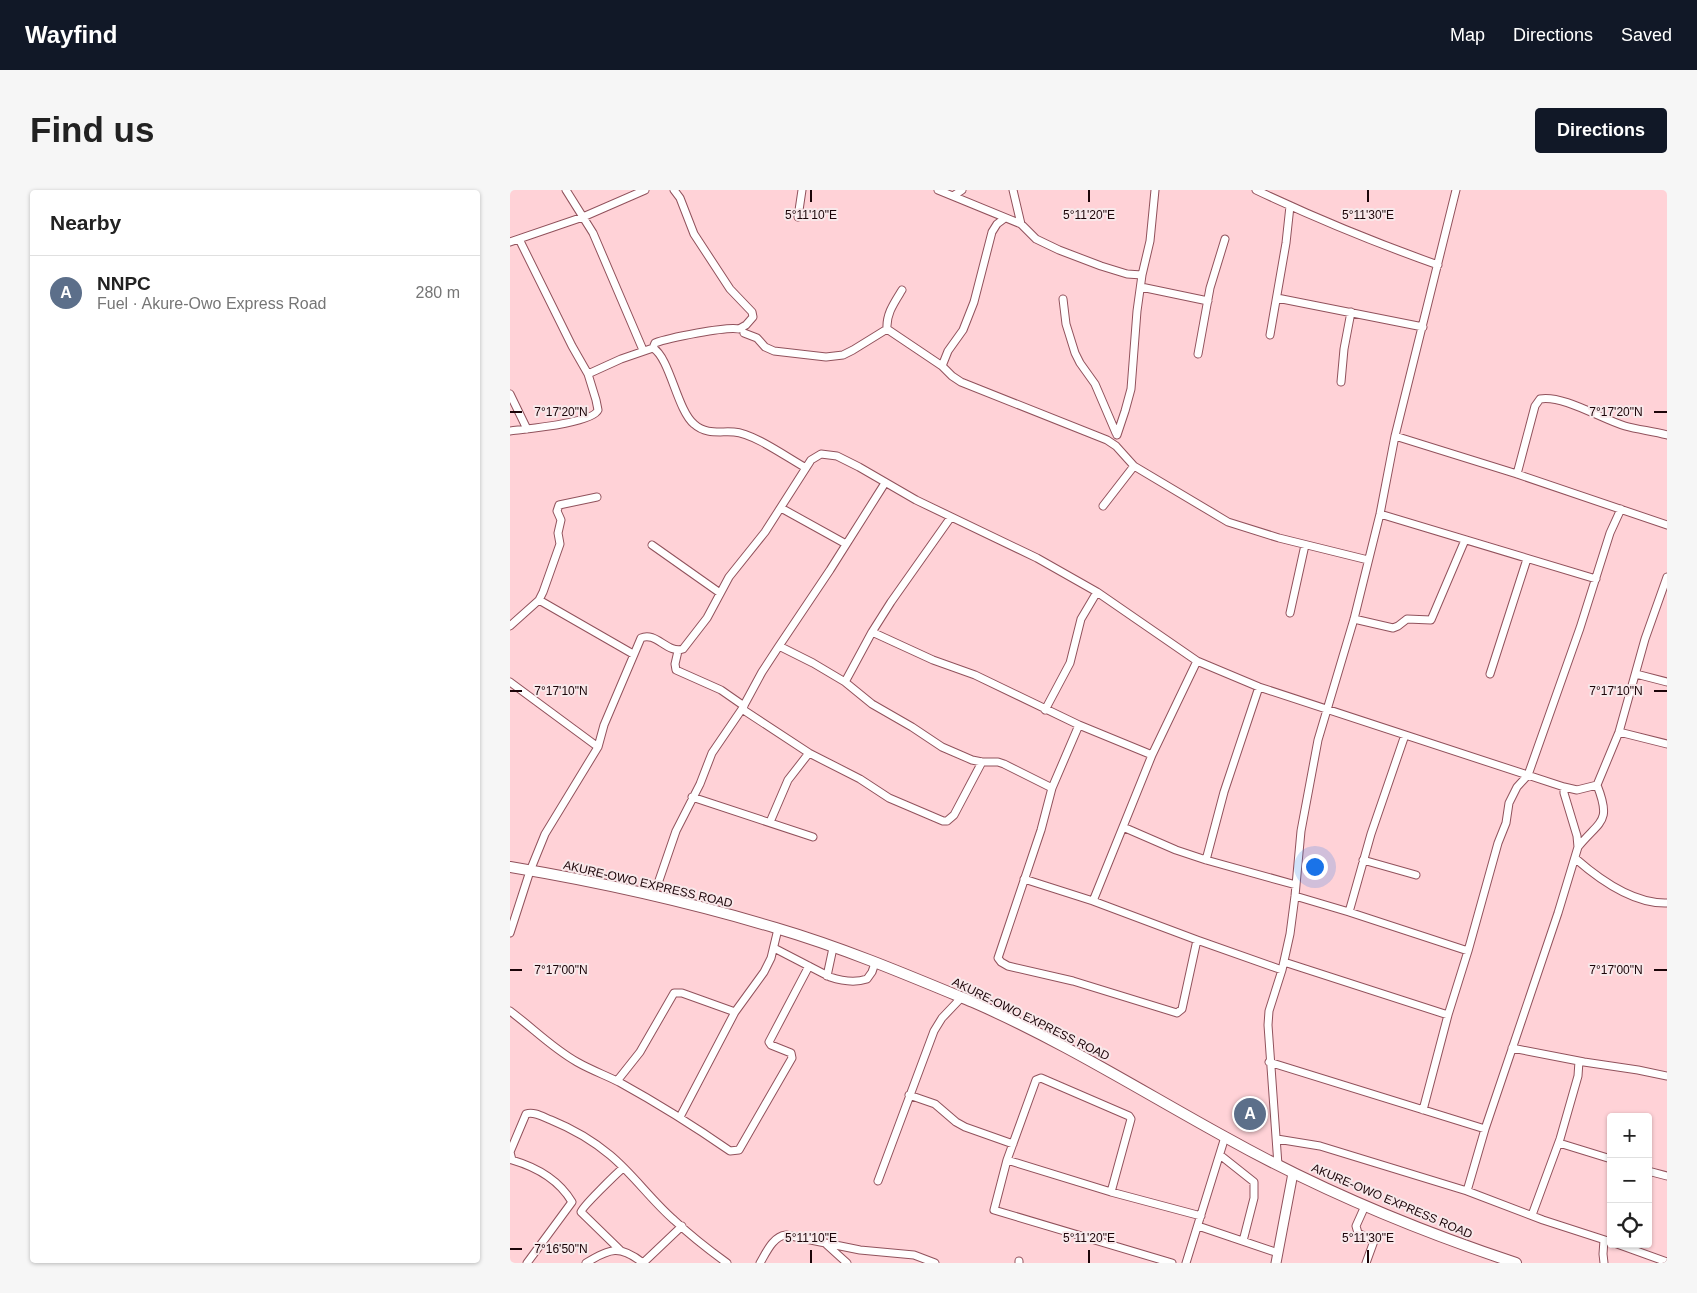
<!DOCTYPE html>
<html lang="en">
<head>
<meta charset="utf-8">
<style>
  body { margin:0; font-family:Helvetica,sans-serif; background:#f6f6f6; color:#222 }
  .controls { position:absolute; right:15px; bottom:15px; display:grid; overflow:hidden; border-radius:5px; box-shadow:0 1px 4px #0004 }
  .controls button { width:45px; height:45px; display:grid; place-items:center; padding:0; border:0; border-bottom:1px solid #e0e0e0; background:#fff; color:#222; font:25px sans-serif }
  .you { position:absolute; left:804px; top:676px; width:18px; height:18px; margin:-12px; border:4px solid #fff; border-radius:50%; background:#1a73e8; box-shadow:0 0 0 8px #1a73e833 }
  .badge { display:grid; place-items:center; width:32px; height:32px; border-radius:50%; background:#111827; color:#fff; font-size:16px; font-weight:700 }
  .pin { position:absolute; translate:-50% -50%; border:2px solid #fff; box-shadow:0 1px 5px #0006 }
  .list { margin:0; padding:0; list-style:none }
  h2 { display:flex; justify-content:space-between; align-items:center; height:65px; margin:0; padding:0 20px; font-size:21px }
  h2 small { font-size:16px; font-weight:400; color:#767676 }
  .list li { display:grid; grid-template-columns:32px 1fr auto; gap:15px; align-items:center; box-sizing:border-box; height:75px; padding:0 20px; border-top:1px solid #e0e0e0 }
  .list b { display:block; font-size:19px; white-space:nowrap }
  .list p { margin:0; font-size:16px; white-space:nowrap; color:#767676 }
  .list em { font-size:16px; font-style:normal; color:#767676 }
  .icon { flex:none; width:28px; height:28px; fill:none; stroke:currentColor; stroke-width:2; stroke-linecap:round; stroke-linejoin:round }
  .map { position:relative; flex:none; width:1157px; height:1073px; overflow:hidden; border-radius:5px }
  header { display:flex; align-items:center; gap:30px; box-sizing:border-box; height:70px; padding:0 25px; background:#111827; color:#fff }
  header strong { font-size:24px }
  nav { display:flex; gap:28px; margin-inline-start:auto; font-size:18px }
  .intro { display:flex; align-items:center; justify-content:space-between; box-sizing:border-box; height:120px; padding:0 30px }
  h1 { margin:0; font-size:35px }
  .button { padding:12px 22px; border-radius:5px; background:#111827; color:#fff; font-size:18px; font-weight:700 }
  main { display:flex; gap:30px; padding:0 30px }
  aside { flex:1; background:#fff; border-radius:5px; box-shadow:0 1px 4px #0004 }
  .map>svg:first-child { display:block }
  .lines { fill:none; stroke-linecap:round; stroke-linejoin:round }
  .minor-casing { stroke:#91525c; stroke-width:9 }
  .major-casing { stroke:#91525c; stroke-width:11 }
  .highway-casing { stroke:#91525c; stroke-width:12 }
  .minor { stroke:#fff; stroke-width:7 }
  .major { stroke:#fff; stroke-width:9 }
  .highway { stroke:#fff; stroke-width:10 }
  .ticks { fill:none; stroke:#1b0408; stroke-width:2 }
  .labels { text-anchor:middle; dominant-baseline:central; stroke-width:4; stroke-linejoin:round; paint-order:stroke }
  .street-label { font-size:12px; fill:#1b0408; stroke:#f8e8ea }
  .ticks-label { font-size:12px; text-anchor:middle; fill:#1b0408; stroke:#f8e8ea; stroke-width:4; stroke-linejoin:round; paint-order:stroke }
</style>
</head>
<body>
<header>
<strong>Wayfind</strong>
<nav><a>Map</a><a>Directions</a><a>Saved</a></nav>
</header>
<div class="intro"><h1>Find us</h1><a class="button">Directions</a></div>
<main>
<aside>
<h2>Nearby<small></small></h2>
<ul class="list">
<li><span class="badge" style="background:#5c6f8a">A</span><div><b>NNPC</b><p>Fuel · Akure-Owo Express Road</p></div><em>280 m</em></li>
</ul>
</aside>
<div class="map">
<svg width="1157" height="1073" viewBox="0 0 1157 1073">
  <rect width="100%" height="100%" fill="#ffd2d7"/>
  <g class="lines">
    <defs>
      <path id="minor" d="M56 0 83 43 133 160
        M428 0 511 34
        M503 0 511 34 526 49 549 60 591 76 617 84 632 85
        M746 0C805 28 866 53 928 75
        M443 6 452 0
        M288 27 292 0
        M0 52 73 27 135 0
        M631 97 698 111
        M767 108 913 137
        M553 109 556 134 565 163 570 173 585 194 606 243
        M377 139C376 124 384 113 392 100
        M234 143 247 148 255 157 264 161 316 167 333 165 343 160 377 139 432 176 442 186 451 192 597 250 606 256 624 276 718 332 769 348 858 370
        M760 145 776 53 780 16
        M143 158 145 153C158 148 217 136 229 139L236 135 243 127 242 122 220 99 184 44 170 8 164 0
        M688 164 700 98 715 49
        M432 176 438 161 453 140 464 112 482 42 487 34 495 28
        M78 184 111 169 143 158C160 168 167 220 184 234 196 245 210 241 224 242 243 243 278 268 296 278
        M831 192 834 159 841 122
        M0 204 17 239
        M0 241C15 239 83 233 88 220L86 210 78 184 62 156 9 49
        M607 245 615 221 621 199 627 121 632 85 640 51 645 0
        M885 246 1007 284 1157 335
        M1007 284 1025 216 1030 209C1054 205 1091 229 1115 236 1129 240 1143 241 1157 245
        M375 293 320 380 269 456 303 473 335 492 362 514 402 537 432 557 462 570 472 572H488L494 574 542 598
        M593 316 624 276
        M271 318 336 354
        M870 324 1086 389
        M142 355 210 403
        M29 410 123 464
        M780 423 795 355
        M844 429 883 438 888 436 897 429 921 430 955 350
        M0 436 29 410 33 402 50 354 48 343 51 330 47 321 49 315 87 307
        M362 442 423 470 465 485 569 535 642 565
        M269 456 252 482 232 519 299 563 350 589 379 608 433 631H437L444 625 472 572
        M168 461 165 474 166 480 211 500 234 516
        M980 484 1017 369
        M1126 484 1157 492
        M0 492 88 557
        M335 492 362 442 381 412 441 327
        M535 520 560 473 571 429 587 402
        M569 535 542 598 531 640 488 768 491 772 498 776 563 791 667 823 672 819 687 750
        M1109 542 1157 554
        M1087 595 1109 542 1135 449 1157 387
        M1087 595C1102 633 1090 630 1068 657L1067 646 1054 603V597L1067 600Z
        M182 607 303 647
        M260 632 278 590 299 563
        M613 637 666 660 696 670 786 695
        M1066 669C1090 690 1124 714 1157 713
        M696 670 714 602 749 497
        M853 670 906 685
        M514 689 583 711 687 750 772 780
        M144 705 166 641 190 594 202 563 232 519
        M785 706 839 722 958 761
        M583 711 642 565 687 471
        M839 722 861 644 895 545
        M0 743 20 681 35 644 88 557 94 535 131 448C146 441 157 464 173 459L197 428 219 387 255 342 301 270 311 264 327 266 349 277 406 310 527 368 587 402 687 471 749 497 1054 597
        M264 758 320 787C332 791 345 793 357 789L362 782 365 773
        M774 772 938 825
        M317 786 323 758
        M0 821C23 838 42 858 67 872 81 880 95 885 109 892 147 913 184 936 220 961L229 960 282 868 281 863 261 855 259 852 299 776
        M1002 858 1074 872 1128 880 1157 886
        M759 872 975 939
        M107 891 130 862 164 803H172L225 822
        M399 905 425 914 446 932 455 937 503 954
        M913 920 938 825 958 761 988 653 996 633 999 613 1007 597 1018 585 1070 438 1100 343 1111 319
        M170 927 225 822 254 782 261 768 268 739
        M767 949 810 956 957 1001 1033 1030 1101 1052
        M1049 953 1101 969
        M710 965 744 992V1008L733 1051
        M497 970 601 1002 691 1026
        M768 975 758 835 759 821 772 780 780 744 785 706 791 641 808 550 844 429 870 324 885 246 946 0
        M1138 981 1157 986
        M368 991 424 841 432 828 451 808
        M957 1001 975 939 1048 723 1068 657
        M601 1002 621 929 619 926 531 888 526 890 497 970 484 1020 662 1073
        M855 1016 846 1036 848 1043 864 1051 856 1073
        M1022 1025 1050 949 1068 886 1069 871
        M688 1036 768 1063
        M1094 1050 1093 1064 1094 1073
        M316 1054 337 1073
        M1107 1054 1157 1072
        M110 1060 71 1022C72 1017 106 984 113 978
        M17 1073 62 1012C49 990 26 977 2 970L0 962 16 924C24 921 33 927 41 930 63 939 82 950 100 965 123 984 141 1010 164 1030 180 1045 199 1060 217 1073
        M76 1073C100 1058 110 1055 133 1073
        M133 1073 172 1036
        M250 1073C256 1063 263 1046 276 1045L350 1060 404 1065 425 1073
        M509 1073V1071
        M676 1073 715 947"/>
      <path id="major" d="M766 1073 783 983"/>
      <path id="highway" d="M0 677C90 692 179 712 266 738 334 758 400 786 465 813 552 851 633 902 715 947 808 999 906 1040 1006 1073"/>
    </defs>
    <!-- minor casing -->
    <use href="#minor" class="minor-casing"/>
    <!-- major casing -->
    <use href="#major" class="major-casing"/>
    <!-- highway casing -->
    <use href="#highway" class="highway-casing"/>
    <!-- minor -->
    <use href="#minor" class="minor"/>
    <!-- major -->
    <use href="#major" class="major"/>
    <!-- highway -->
    <use href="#highway" class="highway"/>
  </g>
  <!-- ticks -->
  <path class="ticks" d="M301 0V12M579 0V12M858 0V12M0 222H12M1144 222H1157M0 501H12M1144 501H1157M0 780H12M1144 780H1157M0 1059H12M301 1060V1073M579 1060V1073M858 1060V1073"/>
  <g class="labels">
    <!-- street labels -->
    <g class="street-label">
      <text transform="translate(138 694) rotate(13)">AKURE-OWO EXPRESS ROAD</text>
      <text transform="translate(521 829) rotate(26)">AKURE-OWO EXPRESS ROAD</text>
      <text transform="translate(882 1011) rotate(23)">AKURE-OWO EXPRESS ROAD</text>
    </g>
  </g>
  <g class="ticks-label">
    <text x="301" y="29">5°11'10"E</text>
    <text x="579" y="29">5°11'20"E</text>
    <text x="858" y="29">5°11'30"E</text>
    <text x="51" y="226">7°17'20"N</text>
    <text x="1106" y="226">7°17'20"N</text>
    <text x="51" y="505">7°17'10"N</text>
    <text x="1106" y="505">7°17'10"N</text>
    <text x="51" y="784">7°17'00"N</text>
    <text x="1106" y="784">7°17'00"N</text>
    <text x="301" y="1052">5°11'10"E</text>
    <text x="579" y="1052">5°11'20"E</text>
    <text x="858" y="1052">5°11'30"E</text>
    <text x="51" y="1063">7°16'50"N</text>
  </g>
</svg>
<div class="controls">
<button>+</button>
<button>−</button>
<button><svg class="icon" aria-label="locate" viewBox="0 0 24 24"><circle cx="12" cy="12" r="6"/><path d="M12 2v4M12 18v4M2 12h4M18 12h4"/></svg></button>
</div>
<div class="you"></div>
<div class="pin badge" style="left:740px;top:924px;background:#5c6f8a">A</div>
</div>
</main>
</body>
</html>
